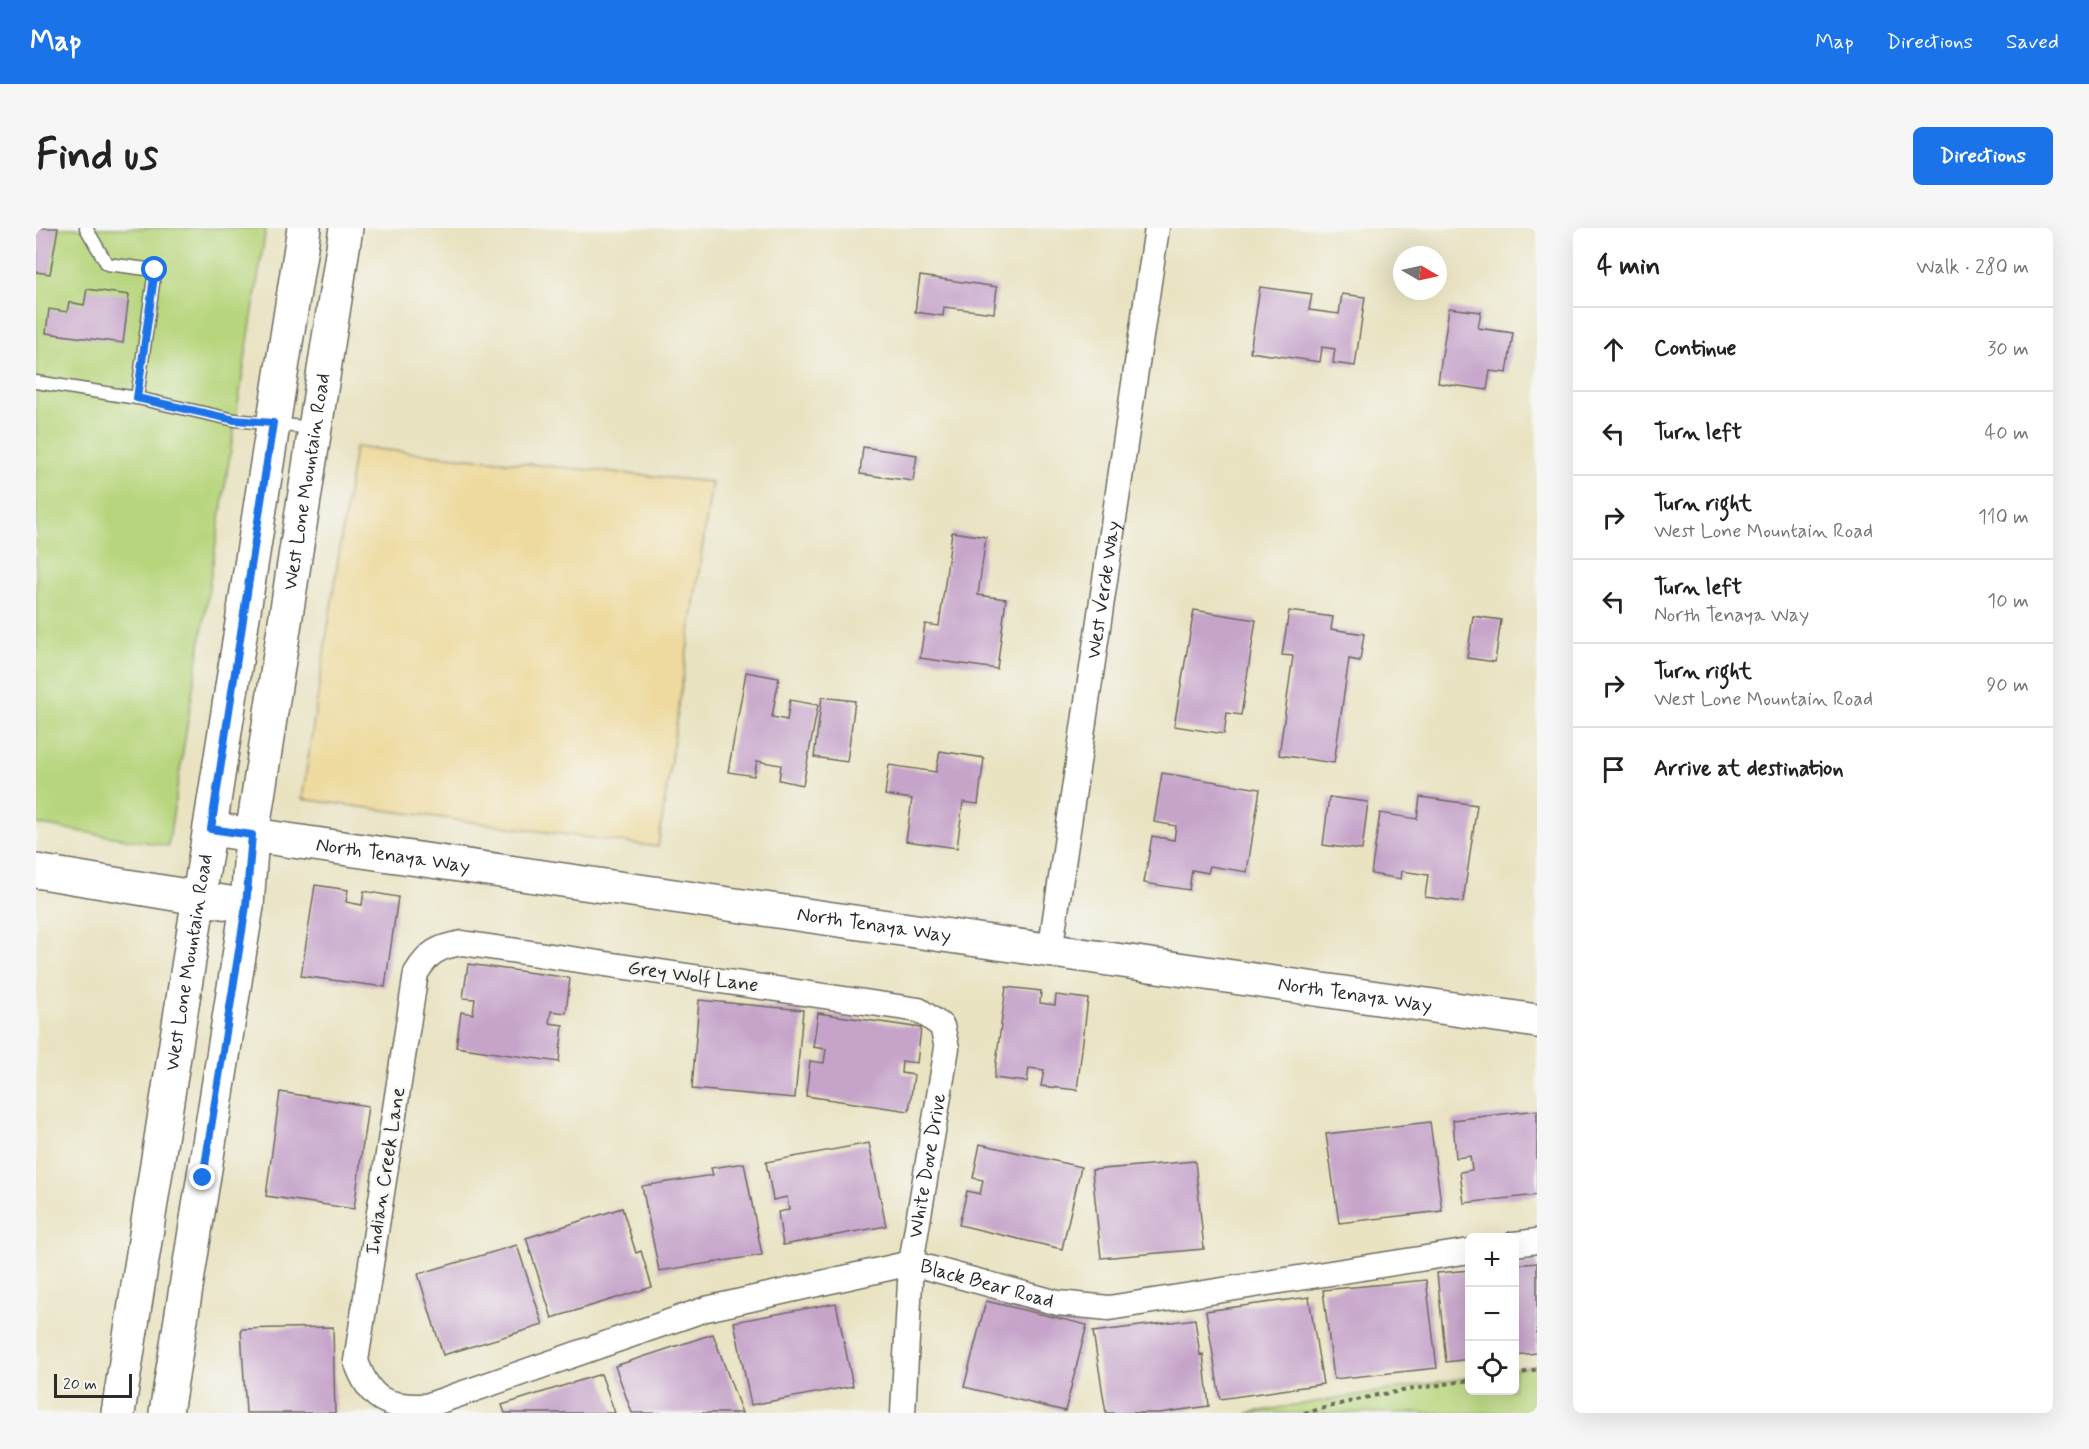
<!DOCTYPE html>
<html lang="en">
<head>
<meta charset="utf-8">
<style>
  body { margin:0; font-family:Mynerve,sans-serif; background:#f6f6f6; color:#222 }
  .controls { position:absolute; right:18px; bottom:18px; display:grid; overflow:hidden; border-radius:9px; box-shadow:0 6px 24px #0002 }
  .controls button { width:54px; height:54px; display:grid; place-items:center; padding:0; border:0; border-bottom:2px solid #e0e0e0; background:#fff; color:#222; font:30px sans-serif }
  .compass { position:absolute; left:1357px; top:18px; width:54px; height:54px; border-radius:50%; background:#fff; box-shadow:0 6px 24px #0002; rotate:99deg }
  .scale { position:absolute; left:18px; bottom:15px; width:78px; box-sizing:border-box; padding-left:6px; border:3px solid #2b2b2b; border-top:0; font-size:16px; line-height:21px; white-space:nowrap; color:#2b2b2b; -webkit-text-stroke:4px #f6f6f2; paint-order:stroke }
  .stop { position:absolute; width:18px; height:18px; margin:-14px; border:4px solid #1a73e8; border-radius:50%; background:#fff }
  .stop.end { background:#1a73e8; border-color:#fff; box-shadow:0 2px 6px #0008 }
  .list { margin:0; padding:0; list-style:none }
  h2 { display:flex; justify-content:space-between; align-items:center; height:78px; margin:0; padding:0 24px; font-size:26px }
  h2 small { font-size:20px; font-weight:400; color:#767676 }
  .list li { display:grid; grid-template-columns:39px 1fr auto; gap:18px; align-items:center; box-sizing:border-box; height:84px; padding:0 24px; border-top:2px solid #e0e0e0 }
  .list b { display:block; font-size:22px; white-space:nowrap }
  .list p { margin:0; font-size:20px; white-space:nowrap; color:#767676 }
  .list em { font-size:20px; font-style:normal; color:#767676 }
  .icon { flex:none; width:33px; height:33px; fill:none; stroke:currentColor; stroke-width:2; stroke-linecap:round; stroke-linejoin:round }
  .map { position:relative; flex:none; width:1501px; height:1185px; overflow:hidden; border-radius:9px }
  header { display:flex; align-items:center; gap:36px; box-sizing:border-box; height:84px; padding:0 30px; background:#1a73e8; color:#fff }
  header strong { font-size:28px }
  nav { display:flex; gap:33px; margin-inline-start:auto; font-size:21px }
  .intro { display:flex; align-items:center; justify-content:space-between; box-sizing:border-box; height:144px; padding:0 36px }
  h1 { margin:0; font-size:42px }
  .button { padding:15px 27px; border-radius:9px; background:#1a73e8; color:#fff; font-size:21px; font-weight:700 }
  main { display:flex; gap:36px; padding:0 36px }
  aside { flex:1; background:#fff; border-radius:9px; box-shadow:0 6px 24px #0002 }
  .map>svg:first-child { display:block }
  .green { fill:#b7d57b; stroke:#718053; stroke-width:1.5 }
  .sand { fill:#eeda9e; stroke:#8c8264; stroke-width:1.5 }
  .building { fill:#c6a4ca }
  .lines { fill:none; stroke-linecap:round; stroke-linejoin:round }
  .lane-casing { stroke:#6e6b60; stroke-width:15 }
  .street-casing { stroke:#6e6b60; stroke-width:27 }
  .secondary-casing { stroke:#6e6b60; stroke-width:36 }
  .path { stroke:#6e6b60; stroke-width:4; stroke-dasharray:4.5 4.5; stroke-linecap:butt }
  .lane { stroke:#fff; stroke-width:12 }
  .street { stroke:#fff; stroke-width:24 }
  .secondary { stroke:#fff; stroke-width:33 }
  .route { stroke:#1a73e8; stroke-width:8 }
  .labels { text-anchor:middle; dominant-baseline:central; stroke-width:4.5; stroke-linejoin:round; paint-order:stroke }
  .street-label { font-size:20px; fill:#2b2b2b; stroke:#f6f6f2 }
</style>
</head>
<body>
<header>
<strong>Map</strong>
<nav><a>Map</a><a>Directions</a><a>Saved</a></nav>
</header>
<div class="intro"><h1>Find us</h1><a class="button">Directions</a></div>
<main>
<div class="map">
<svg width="1501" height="1185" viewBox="0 0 1501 1185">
  <rect width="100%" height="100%" fill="#f6f6f2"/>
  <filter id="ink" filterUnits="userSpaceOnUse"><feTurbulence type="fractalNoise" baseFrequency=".0167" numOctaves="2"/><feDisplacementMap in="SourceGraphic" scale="12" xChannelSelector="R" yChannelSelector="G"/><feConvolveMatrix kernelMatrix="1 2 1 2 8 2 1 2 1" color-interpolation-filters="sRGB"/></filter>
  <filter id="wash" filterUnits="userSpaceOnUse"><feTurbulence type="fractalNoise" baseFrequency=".008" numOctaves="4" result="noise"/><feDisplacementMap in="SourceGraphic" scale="24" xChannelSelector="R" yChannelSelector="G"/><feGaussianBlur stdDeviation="1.35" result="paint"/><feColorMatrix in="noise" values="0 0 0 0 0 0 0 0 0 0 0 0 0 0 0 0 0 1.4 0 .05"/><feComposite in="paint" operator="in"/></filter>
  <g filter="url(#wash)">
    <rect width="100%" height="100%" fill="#e9e3c2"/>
    <!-- green -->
    <path class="green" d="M0 0H230L132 618 0 596Z
      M1501 1137V1185H1211L1433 1149 1434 1162H1478L1479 1141Z"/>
    <!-- sand -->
    <path class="sand" d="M319 219 676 254 622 619 266 571Z"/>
    <g id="blocks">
      <!-- building -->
      <path class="building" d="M0 0H22L14 46 0 44Z
        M884 48 961 59 958 85 908 79 907 88 879 84Z
        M1224 59 1276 66 1273 82 1303 86 1306 66 1329 69 1319 138 1297 135 1299 121 1286 119 1284 134 1214 124Z
        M51 61 93 67 87 115 10 105 13 81 31 84 33 74 48 77Z
        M1413 80 1445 84 1442 100 1477 105 1471 145 1454 143 1451 162 1402 155Z
        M827 219 881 227 877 253 824 246Z
        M916 304 950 309 942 367 970 371 961 441 884 430 889 396 903 398Z
        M1158 382 1220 392 1205 487 1191 485 1188 506 1138 498Z
        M1253 383 1297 389 1295 401 1328 406 1324 433 1313 431 1298 535 1243 527 1257 428 1246 427Z
        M1437 388 1465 392 1459 434 1431 430Z
        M710 444 743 450 736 489 751 492 754 472 782 477 767 557 743 552 745 537 721 533 718 548 692 544Z
        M786 469 819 473 811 534 778 529Z
        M904 523 948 530 942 576 927 574 921 620 870 613 876 571 849 567 853 537 900 544Z
        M1126 545 1224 561 1211 644 1174 638 1172 645 1156 642 1153 662 1108 655 1116 608 1138 612 1140 598 1118 594Z
        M1293 569 1332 574 1326 622 1287 617Z
        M1384 569 1441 577 1427 674 1389 669 1392 647 1366 643 1365 651 1335 646 1344 585 1381 591Z
        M279 657 312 662 310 674 326 677 328 663 362 669 349 759 265 748Z
        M432 736 534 750 530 785 515 783 513 795 527 797 523 834 420 819 425 784 437 786 439 771 427 770Z
        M970 759 1005 763 1004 775 1019 777 1020 767 1052 771 1041 862 1005 858 1008 842 993 840 991 854 958 850Z
        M663 772 767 782 759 870 656 861Z
        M782 785 885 800 881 835 866 833 865 845 878 847 873 883 770 868 774 833 788 835 790 821 777 819Z
        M244 864 332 878 318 981 230 968Z
        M1501 882V967L1428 975 1424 944 1436 942 1434 928 1420 930 1417 892Z
        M1394 894 1406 983 1303 995 1290 906Z
        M833 915 850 998 747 1017 742 984 753 982 751 969 737 972 730 934Z
        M944 916 1045 939 1026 1021 923 997 931 963 944 966 947 952 937 950Z
        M1159 933 1168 1021 1065 1030 1056 942Z
        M708 935 726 1027 623 1043 606 958 677 947 675 940Z
        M586 980 600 1025 605 1023 616 1059 516 1090 490 1010Z
        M481 1017 507 1097 407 1127 382 1046Z
        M1501 1035V1125L1478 1127V1037Z
        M1434 1042V1131L1410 1134 1401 1045Z
        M1390 1052 1401 1140 1298 1151 1287 1062Z
        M1273 1069 1287 1156 1184 1171 1170 1083Z
        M950 1073 1051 1097 1029 1183 928 1159Z
        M800 1075 817 1158 715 1177 698 1094Z
        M1159 1091 1164 1127 1167 1126 1173 1178 1123 1185H1070L1057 1104Z
        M297 1099 299 1185H210L205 1101Z
        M677 1106 706 1185H596L579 1138Z
        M565 1146 579 1185H469L466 1177Z"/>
    </g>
  </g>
  <g filter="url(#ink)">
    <use href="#blocks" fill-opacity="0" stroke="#6e6b60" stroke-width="1.5"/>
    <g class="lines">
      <defs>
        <path id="lane" d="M50 0 71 36 119 42 101 170
          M0 154 101 170 199 192 277 200"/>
        <g id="street">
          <path id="s1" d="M1014 724 1121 0"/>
          <path d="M1478 1016 1501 1013"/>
          <path id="s2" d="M867 1185 875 1035 911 820 906 798 883 782 426 715C402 719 393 724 380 745L320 1133C334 1173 350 1179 390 1178L670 1081 875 1035 1022 1075 1073 1080 1434 1023"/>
        </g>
        <g id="secondary">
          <path id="s3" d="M175 601 1501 793"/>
          <path d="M0 643 211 678"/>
          <path id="s4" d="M82 1185 268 0"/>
          <path id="s5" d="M130 1185 211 678 216 607 310 0"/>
        </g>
      </defs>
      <!-- lane casing -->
      <use href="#lane" class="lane-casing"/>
      <!-- street casing -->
      <use href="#street" class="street-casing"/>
      <!-- secondary casing -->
      <use href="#secondary" class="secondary-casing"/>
      <!-- path -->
      <path class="path" d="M1478 1147 1501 1141
        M1268 1185 1341 1167 1434 1152"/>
      <!-- lane -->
      <use href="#lane" class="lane"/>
      <!-- street -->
      <use href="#street" class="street"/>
      <!-- secondary -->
      <use href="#secondary" class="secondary"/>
    </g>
  </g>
  <g class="lines" filter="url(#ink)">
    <!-- route -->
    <path class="route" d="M119 42 101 170 199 192 237 195 175 601 216 607 210 678 167 950"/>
  </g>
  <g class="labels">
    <!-- street labels -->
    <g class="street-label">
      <text stroke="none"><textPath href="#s5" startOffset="942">West Lone Mountain Road</textPath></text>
      <text stroke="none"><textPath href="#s1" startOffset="366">West Verde Way</textPath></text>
      <text stroke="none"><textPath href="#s3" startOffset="184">North Tenaya Way</textPath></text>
      <text stroke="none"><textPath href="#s3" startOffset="670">North Tenaya Way</textPath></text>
      <text stroke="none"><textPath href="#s4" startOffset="456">West Lone Mountain Road</textPath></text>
      <text transform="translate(657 749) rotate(8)">Grey Wolf Lane</text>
      <text stroke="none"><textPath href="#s3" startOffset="1156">North Tenaya Way</textPath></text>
      <text stroke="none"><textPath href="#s2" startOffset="249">White Dove Drive</textPath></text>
      <text transform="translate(350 943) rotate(-81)">Indian Creek Lane</text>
      <text stroke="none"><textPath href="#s2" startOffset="2008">Black Bear Road</textPath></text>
    </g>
  </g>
</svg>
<div class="controls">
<button>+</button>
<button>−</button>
<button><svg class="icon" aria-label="locate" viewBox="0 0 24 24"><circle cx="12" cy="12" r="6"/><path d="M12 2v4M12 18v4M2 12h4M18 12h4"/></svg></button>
</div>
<svg class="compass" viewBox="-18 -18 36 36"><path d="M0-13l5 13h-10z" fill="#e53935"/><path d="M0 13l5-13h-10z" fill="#767676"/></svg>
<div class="scale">20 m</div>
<div class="stop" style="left:119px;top:42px"></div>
<div class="stop end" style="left:167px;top:950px"></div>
</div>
<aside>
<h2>4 min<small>Walk · 280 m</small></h2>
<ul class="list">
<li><svg class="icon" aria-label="ahead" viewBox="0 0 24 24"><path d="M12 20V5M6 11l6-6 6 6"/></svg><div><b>Continue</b></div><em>30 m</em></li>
<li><svg class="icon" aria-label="left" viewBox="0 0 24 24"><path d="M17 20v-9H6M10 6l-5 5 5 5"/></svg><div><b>Turn left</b></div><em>40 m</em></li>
<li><svg class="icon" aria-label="right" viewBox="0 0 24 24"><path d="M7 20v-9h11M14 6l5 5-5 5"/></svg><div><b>Turn right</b><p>West Lone Mountain Road</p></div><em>110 m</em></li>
<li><svg class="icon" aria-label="left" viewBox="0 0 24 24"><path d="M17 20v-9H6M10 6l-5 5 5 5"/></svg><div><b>Turn left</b><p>North Tenaya Way</p></div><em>10 m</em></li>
<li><svg class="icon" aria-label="right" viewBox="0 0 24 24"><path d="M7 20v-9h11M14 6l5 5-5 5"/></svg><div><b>Turn right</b><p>West Lone Mountain Road</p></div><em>90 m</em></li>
<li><svg class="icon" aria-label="arrive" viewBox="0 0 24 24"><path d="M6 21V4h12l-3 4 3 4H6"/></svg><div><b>Arrive at destination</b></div></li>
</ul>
</aside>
</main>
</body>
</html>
